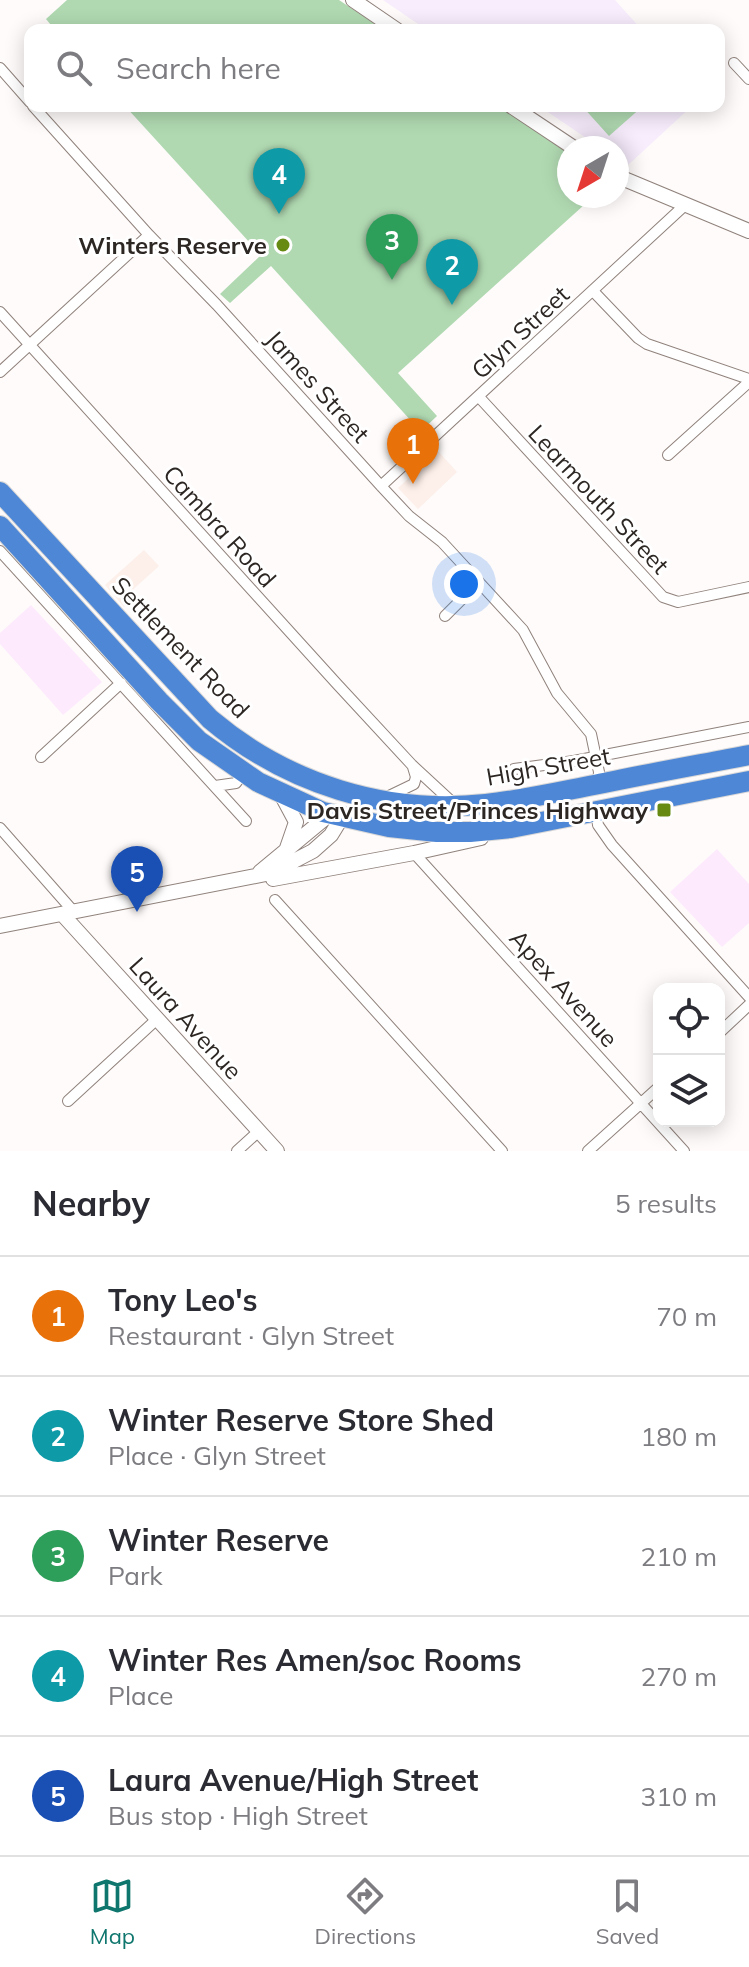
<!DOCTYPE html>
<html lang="en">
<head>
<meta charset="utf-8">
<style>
  body { margin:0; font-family:Mulish,sans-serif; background:#f2f2f3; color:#2b2b33 }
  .controls { position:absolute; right:24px; bottom:24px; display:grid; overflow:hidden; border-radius:16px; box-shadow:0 4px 20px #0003 }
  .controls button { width:72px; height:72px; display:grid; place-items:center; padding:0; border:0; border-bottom:2px solid #e1e1e2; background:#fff; color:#2b2b33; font:40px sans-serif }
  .compass { position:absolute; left:557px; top:136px; width:72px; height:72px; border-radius:50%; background:#fff; box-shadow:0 4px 20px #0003; rotate:219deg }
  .you { position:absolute; left:464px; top:584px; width:28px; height:28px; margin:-20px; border:6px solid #fff; border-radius:50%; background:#1a73e8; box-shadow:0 0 0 12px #1a73e833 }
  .badge { display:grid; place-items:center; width:52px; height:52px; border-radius:50%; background:#0f766e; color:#fff; font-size:26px; font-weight:700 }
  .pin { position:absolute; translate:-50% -66px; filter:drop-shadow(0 2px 4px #0008) }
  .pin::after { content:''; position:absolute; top:42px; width:28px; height:24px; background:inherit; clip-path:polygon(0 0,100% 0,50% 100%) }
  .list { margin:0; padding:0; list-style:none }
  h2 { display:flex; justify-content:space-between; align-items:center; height:104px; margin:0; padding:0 32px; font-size:34px }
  h2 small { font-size:26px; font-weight:400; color:#7c7c81 }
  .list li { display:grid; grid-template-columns:52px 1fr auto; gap:24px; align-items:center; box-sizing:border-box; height:120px; padding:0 32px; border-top:2px solid #e1e1e2 }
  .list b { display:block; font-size:30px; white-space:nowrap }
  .list p { margin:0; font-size:26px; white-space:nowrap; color:#7c7c81 }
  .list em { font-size:26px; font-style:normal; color:#7c7c81 }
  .icon { flex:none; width:44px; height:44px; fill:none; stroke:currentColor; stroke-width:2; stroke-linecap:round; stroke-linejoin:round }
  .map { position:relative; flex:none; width:749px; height:1151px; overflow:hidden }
  .search { position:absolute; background:#fff; box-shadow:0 4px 20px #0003; left:24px; right:24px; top:24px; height:88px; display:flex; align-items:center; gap:20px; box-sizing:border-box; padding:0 28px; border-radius:16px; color:#7c7c81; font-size:30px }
  .sheet { height:704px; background:#fff }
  nav { display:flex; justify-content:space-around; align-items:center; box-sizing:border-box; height:112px; border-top:2px solid #e1e1e2; background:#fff; font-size:22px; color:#7c7c81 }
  nav a { display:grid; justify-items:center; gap:4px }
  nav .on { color:#0f766e }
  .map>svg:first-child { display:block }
  .built { fill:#fdefe9 }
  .education { fill:#f8edfd }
  .medical { fill:#fdebfd }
  .green { fill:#b0d9b1 }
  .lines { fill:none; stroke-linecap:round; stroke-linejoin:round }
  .street-casing { stroke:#90827c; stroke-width:12 }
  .secondary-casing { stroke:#90827c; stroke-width:16 }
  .highway-casing { stroke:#d9d8d8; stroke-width:22 }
  .street { stroke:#fff; stroke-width:10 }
  .secondary { stroke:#fff; stroke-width:14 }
  .highway { stroke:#4e87d5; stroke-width:20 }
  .poi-dot { fill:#668a12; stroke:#fff; stroke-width:3 }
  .labels { text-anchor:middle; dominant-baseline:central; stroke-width:6; stroke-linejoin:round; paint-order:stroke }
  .poi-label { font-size:24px; font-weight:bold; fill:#2d2724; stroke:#fff; text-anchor:end }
  .street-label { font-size:24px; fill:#2d2724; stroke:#fff }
</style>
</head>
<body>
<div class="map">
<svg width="749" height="1151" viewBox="0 0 749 1151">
  <rect width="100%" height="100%" fill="#fefbfa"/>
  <!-- built -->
  <path class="built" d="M438 451 457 472 418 509 398 488Z
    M144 550 159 566 128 594 131 602 124 607 105 585Z"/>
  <!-- education -->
  <path class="education" d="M383 0H615L642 30H427Z
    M539 106H692L627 166 617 159V148H601Z"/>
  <!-- medical -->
  <path class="medical" d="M31 605 102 682 63 715 0 644V633Z
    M717 849 749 884V923L722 947 670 892Z"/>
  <!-- green -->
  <path class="green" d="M67 0H339L384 30H55L46 19Z
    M125 106H498L569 154V196H594L398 373 437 416 418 434 411 426 413 423 271 266 230 303 220 294 261 255Z
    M582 106H643L609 136Z"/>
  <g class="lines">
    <defs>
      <path id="street" d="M734 63 749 79
        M0 68 30 102
        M33 106 149 235 217 305 381 486 409 516 442 542 523 630 557 693 591 734 599 772 598 784
        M593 291 638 338 647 344 749 379
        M0 312 337 684 412 765 453 803
        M0 372 149 235
        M479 397 663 597 678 602 749 587
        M668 455 749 382
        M381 486 685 205
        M0 551 246 821
        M445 616 479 582
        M41 757 121 683
        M514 769 574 761 749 727
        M215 786 236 783 243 773
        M387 797 414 784 416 777 413 767
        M596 811 598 825 612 845 749 997
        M0 828 74 912
        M414 853 684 1151
        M275 900 502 1151
        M719 1033 749 1005
        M68 1101 157 1019
        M237 1151 259 1131
        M588 1151 659 1087"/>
      <path id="secondary" d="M353 0 397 30
        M511 106 574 148
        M617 176 749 231
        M281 794 296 822 287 848
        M260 872 330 814
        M273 879 414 853 481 838
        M63 915 277 1151
        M0 926 271 873 313 851 331 835 342 817"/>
      <path id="highway" d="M0 492 210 719C287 784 386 815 486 804 522 800 558 792 594 785 646 774 697 765 749 755
        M0 526 159 701 199 741 258 782 323 812 389 827 437 832H470L511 828 749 781"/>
    </defs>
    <!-- street casing -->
    <use href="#street" class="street-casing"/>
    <!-- secondary casing -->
    <use href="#secondary" class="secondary-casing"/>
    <!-- highway casing -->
    <use href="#highway" class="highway-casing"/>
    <!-- street -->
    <use href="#street" class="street"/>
    <!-- secondary -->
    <use href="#secondary" class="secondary"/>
    <!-- highway -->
    <use href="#highway" class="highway"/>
  </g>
  <!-- markers -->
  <g class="poi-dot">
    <circle cx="283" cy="245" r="8"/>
    <rect x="656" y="802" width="16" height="16" rx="4"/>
  </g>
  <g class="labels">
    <!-- poi labels -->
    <g class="poi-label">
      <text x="267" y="245">Winters Reserve</text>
      <text x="648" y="810">Davis Street/Princes Highway</text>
    </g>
    <!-- street labels -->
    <g class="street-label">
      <text transform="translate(520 332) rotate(-43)">Glyn Street</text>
      <text transform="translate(318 386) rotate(48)">James Street</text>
      <text transform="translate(599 499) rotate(47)">Learmouth Street</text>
      <text transform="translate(220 526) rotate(48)">Cambra Road</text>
      <text transform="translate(181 647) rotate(46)">Settlement Road</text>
      <text transform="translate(548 766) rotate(-10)">High Street</text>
      <text transform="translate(564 988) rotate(48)">Apex Avenue</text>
      <text transform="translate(186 1018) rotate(48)">Laura Avenue</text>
    </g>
  </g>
</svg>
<div class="controls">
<button><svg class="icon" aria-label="locate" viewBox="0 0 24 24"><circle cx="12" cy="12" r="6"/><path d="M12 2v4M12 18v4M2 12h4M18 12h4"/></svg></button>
<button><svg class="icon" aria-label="layers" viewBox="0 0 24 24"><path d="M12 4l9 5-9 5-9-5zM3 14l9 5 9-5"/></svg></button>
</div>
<svg class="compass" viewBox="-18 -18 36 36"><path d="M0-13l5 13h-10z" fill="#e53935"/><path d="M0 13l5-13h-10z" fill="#7c7c81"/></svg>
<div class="you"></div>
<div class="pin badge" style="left:413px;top:484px;background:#e8710a">1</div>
<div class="pin badge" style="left:452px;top:305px;background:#0f9aa8">2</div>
<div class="pin badge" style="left:392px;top:280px;background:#2e9e5b">3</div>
<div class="pin badge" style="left:279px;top:214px;background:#0f9aa8">4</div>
<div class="pin badge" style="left:137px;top:912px;background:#1a4fb4">5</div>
<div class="search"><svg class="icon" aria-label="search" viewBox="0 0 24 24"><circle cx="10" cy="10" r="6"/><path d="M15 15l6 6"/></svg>Search here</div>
</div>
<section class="sheet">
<h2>Nearby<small>5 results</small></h2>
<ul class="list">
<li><span class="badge" style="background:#e8710a">1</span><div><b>Tony Leo's</b><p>Restaurant · Glyn Street</p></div><em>70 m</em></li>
<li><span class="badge" style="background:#0f9aa8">2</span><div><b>Winter Reserve Store Shed</b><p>Place · Glyn Street</p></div><em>180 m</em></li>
<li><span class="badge" style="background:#2e9e5b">3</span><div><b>Winter Reserve</b><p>Park</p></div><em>210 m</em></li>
<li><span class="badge" style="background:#0f9aa8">4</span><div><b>Winter Res Amen/soc Rooms</b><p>Place</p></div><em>270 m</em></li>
<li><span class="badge" style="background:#1a4fb4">5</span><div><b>Laura Avenue/High Street</b><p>Bus stop · High Street</p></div><em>310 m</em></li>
</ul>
</section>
<nav>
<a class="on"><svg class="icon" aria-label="map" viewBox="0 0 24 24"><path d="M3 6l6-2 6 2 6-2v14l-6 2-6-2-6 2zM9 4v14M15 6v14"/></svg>Map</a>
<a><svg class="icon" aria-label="directions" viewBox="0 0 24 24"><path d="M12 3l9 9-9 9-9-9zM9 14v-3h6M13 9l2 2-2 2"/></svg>Directions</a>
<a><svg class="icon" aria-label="saved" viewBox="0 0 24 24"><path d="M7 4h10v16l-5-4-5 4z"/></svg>Saved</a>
</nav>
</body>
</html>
